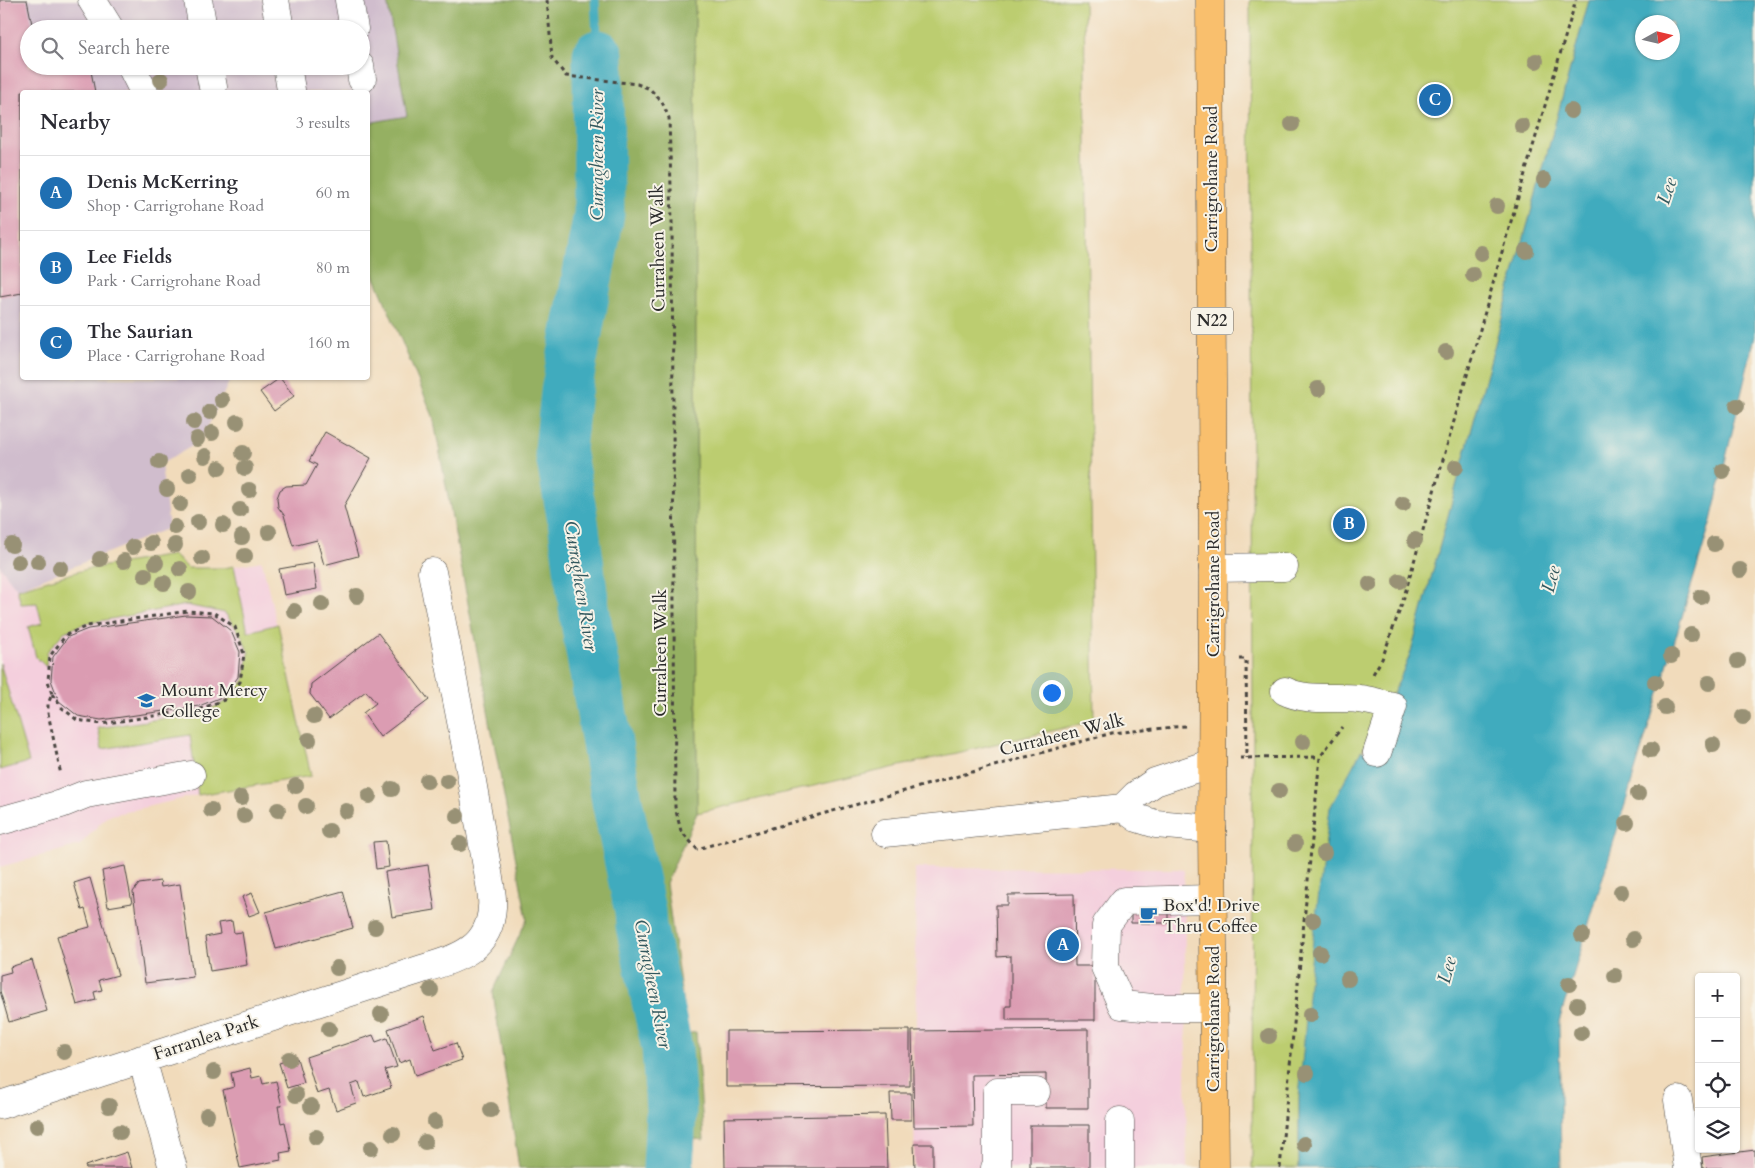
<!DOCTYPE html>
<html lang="en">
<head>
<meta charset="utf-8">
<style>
  body { margin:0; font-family:Cardo,serif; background:#f2f2f3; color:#2b2b33 }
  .controls { position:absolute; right:15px; bottom:15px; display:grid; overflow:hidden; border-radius:5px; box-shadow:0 1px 4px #0004 }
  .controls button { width:45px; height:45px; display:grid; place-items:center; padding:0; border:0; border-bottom:1px solid #e1e1e2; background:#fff; color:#2b2b33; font:25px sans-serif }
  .compass { position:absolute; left:1635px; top:15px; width:45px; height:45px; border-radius:50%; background:#fff; box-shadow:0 1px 4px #0004; rotate:82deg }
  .you { position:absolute; left:1051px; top:692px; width:18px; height:18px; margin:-12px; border:4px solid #fff; border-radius:50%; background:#1a73e8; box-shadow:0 0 0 8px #1a73e833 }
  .badge { display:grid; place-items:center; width:32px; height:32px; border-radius:50%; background:#1f6fb2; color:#fff; font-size:16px; font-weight:700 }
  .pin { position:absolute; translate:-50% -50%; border:2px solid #fff; box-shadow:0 1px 5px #0006 }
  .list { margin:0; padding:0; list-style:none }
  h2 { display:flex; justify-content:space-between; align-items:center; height:65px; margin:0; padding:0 20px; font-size:21px }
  h2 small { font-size:16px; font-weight:400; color:#7c7c81 }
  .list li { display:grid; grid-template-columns:32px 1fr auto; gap:15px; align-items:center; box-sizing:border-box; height:75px; padding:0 20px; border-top:1px solid #e1e1e2 }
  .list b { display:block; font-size:19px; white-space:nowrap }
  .list p { margin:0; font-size:16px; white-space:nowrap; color:#7c7c81 }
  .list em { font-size:16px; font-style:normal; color:#7c7c81 }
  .icon { flex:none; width:28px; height:28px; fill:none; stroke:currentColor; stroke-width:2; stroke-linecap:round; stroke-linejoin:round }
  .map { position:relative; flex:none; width:1755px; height:1168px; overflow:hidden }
  .search { position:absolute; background:#fff; box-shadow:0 1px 4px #0004; left:20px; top:20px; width:350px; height:55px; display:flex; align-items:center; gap:12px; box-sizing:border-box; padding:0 18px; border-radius:28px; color:#7c7c81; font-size:19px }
  .panel { position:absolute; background:#fff; box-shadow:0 1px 4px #0004; left:20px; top:90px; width:350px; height:290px; border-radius:5px }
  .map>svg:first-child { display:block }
  .built { fill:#f4cfdd }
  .industrial { fill:#d0bdcd; fill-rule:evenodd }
  .green { fill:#bccd70; stroke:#747c4e }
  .forest { fill:#95b062; stroke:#606e46 }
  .water { fill:#3fabbe; stroke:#356b74; fill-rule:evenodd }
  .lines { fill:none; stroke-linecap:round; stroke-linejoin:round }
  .stream { stroke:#3fabbe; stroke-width:9 }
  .river { stroke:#3fabbe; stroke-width:51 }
  .building { fill:#db9cb2 }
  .minor-casing { stroke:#494541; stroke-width:29 }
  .highway-casing { stroke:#494541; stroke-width:29 }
  .path { stroke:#494541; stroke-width:3; stroke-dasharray:4 4; stroke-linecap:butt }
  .minor { stroke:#fff; stroke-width:28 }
  .highway { stroke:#f9bf6d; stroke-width:28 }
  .tree { fill:#989175 }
  .labels { text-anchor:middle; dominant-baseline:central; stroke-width:4; stroke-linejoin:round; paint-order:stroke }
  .shield { fill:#f7f3e8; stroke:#686764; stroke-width:1 }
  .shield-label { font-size:16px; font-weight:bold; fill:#2b2b2b }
  .street-label { font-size:18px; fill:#2b2b2b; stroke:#f7f3e8 }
  .poi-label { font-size:18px; fill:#2b2b2b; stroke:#f7f3e8; text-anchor:start }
  .water-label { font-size:19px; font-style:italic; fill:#32585e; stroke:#f7f3e8 }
</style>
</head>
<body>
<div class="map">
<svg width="1755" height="1168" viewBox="0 0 1755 1168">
  <rect width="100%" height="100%" fill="#f7f3e8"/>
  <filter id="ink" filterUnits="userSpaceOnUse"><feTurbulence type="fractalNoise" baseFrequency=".02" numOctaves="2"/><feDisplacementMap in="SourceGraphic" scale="10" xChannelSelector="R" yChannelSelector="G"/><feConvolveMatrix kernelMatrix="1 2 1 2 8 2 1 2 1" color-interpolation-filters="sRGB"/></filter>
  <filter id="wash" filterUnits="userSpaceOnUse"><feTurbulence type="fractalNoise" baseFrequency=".0096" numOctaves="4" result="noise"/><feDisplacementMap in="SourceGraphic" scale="20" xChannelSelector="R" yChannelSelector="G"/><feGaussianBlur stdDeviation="1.12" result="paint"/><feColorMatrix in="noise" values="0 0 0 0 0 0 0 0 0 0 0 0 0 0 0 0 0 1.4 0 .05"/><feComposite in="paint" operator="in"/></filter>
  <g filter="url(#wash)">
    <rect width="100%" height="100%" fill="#f1dbbb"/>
    <!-- built -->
    <path class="built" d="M173 555 188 568H224L262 561 311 776 198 795 107 816 80 845 0 867V566L18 589 87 569Z
      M915 868 1184 869 1187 1168H914L916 1031Z"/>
    <!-- industrial -->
    <path class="industrial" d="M0 0H387L407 116 368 123V92H22V378H231L201 441 161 464 169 528 17 589 0 566ZM29 29H361V66H29Z"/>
    <!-- green -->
    <path class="green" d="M695 0H1084L1094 721 697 813Z
      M1250 0H1589L1410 655 1391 699 1330 808 1299 1098V1168H1252L1253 712Z
      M173 555 188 568H224L234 566 248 632 278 624 311 776 198 795 190 735 102 749 98 728 201 713 227 701 244 680 249 653 241 635 225 613 186 605 84 624 64 632 47 652 46 667 36 657 28 627 42 623 37 603 21 604 17 589 87 569Z
      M0 663 29 762 0 770Z"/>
    <!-- forest -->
    <path class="forest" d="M387 0H695L697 813 666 883 687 1034 696 1032 704 1140 695 1139 692 1168H519L493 992 527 919 433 416 368 261V123L407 116Z"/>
    <!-- water -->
    <path class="water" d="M1589 0H1755V336L1711 521 1559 1022 1561 1168H1299V1098L1313 939 1330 808 1361 751 1377 753 1391 699 1410 655ZM1642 22H1672V52H1642Z"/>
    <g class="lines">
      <!-- stream -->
      <path class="stream" d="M595 0 598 55"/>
      <!-- river -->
      <path class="river" d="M598 55 599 214 566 392 560 450 573 521 586 622 617 801 640 911 641 926 667 1048 671 1111 668 1168"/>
    </g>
    <g id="blocks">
      <!-- building -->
      <path class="building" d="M0 0H27L33 29H29V66H90L95 92H22V293L0 297Z
        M280 378 294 396 274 411 260 392Z
        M325 432 371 458 344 506 358 556 324 565 317 540 293 546 284 515 278 507 277 498 280 490 286 486 306 485 317 465 309 461Z
        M313 563 317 589 284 595 279 569Z
        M186 615 212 616 231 631 240 652 238 677 224 696 199 706 101 720 78 716 59 701 51 680 53 657 68 637 88 629Z
        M378 633 429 700 380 737 363 713 376 703 366 691 329 719 310 694 311 684Z
        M386 841 389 867 376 869 373 842Z
        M428 865 435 910 392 917 385 872Z
        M125 866 132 903 108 907 102 871Z
        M90 878 118 975 99 980 102 990 94 992 96 1000 77 1005 57 936 90 927 85 909 82 910 74 883Z
        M160 881 161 887 180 884 193 977 145 983 133 892 139 884Z
        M343 891 353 928 276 949 266 912Z
        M252 893 260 912 249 916 242 897Z
        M1074 894 1075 966H1095V1020H1006V1006H1011V956L997 957 996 905H1008V895Z
        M1131 907H1168V923H1131Z
        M232 921 234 933 242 932 247 965 210 971 205 937 220 934 218 923Z
        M32 960 47 1011 9 1022 0 991V975L11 972 10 967Z
        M424 1016 435 1050 456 1043 462 1060 415 1076 410 1059 399 1063 388 1029Z
        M1088 1029V1108H1046V1074L972 1075 973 1126 914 1127 912 1031Z
        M910 1030V1086L726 1087V1031Z
        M373 1035 376 1042 387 1038 397 1067 385 1070 391 1088 364 1097 359 1082 351 1085 356 1103 336 1110 329 1090 317 1094 306 1057Z
        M297 1058 304 1083 287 1088 279 1063Z
        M250 1068 252 1078 261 1076 263 1084 276 1081 282 1106H278L281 1123 285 1122 291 1151 280 1153 281 1160 240 1168 223 1090 234 1087 231 1073Z
        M890 1093H911V1120H891Z
        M885 1115 887 1168H725L724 1118Z
        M1030 1125H1089V1168H1030Z
        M914 1144H933V1168H915Z
        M1755 1150V1168H1703L1702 1157Z
        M127 1152 132 1168H86L85 1166Z"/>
    </g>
  </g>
  <g filter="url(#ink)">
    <use href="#blocks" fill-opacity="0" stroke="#494541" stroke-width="1"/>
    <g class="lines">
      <defs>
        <path id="minor" d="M92 0 110 29
          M198 0 203 29
          M275 0 280 29
          M349 0 354 29
          M131 66 144 92
          M209 66 213 87
          M287 66 291 90
          M360 66 362 79
          M1213 568 1284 567
          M1285 691C1307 702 1335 696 1359 699 1370 700 1382 704 1393 706L1377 753
          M1123 808 1136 795 1155 782 1212 763
          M0 821 61 804 86 794 191 775
          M885 833 1123 808 1137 818 1156 824 1212 829
          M1212 899 1124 901 1106 925 1105 967 1122 1005 1153 1008H1213
          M142 1059 173 1168
          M1678 1100 1688 1168
          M0 1105 413 972C449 960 490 954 492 907 493 899 491 891 490 884L466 747 432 572
          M1120 1121V1168
          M995 1168 997 1167V1092H1036"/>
        <path id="highway" d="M1210 0 1213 568 1212 829 1215 1168"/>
      </defs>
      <!-- minor casing -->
      <use href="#minor" class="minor-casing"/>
      <!-- highway casing -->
      <use href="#highway" class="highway-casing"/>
      <!-- path -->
      <path class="path" d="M547 0 552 58 566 76 637 84 650 89 662 102 669 118 672 222 675 807 681 831 697 849 1112 733 1185 726
        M1240 659H1246L1247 758
        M1373 674 1382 659 1402 604 1502 252 1576 0
        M52 694 61 707 77 720 101 724 200 709 224 700 240 682 244 654 235 627 214 613 188 611 87 626 66 635 50 656 48 681 52 694 48 704V713L61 775
        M1240 758 1320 757
        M1280 1168 1320 757 1342 727"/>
      <!-- minor -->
      <use href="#minor" class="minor"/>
      <!-- highway -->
      <use href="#highway" class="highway"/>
    </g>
    <!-- trees -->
    <g class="tree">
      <circle cx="1536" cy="61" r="8"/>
      <circle cx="161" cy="80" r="8"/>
      <circle cx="1571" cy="111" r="8"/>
      <circle cx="1292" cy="124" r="8"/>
      <circle cx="1522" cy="126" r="8"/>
      <circle cx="1544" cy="180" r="8"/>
      <circle cx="1497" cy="206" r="8"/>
      <circle cx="1526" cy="251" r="8"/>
      <circle cx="1481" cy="253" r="8"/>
      <circle cx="1473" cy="275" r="8"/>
      <circle cx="1446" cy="352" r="8"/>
      <circle cx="1318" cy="389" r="8"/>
      <circle cx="222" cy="400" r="8"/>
      <circle cx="1737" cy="406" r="8"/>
      <circle cx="210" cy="412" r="8"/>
      <circle cx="194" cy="422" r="8"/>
      <circle cx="237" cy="422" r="8"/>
      <circle cx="212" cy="433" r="8"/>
      <circle cx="197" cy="439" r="8"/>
      <circle cx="243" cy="453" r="8"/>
      <circle cx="205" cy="456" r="8"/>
      <circle cx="159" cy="462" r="8"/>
      <circle cx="1456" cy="467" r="8"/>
      <circle cx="219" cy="468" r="8"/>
      <circle cx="245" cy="468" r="8"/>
      <circle cx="1723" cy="471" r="8"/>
      <circle cx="190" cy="475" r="8"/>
      <circle cx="167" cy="489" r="8"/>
      <circle cx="249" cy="490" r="8"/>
      <circle cx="180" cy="504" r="8"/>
      <circle cx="1403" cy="504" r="8"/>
      <circle cx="240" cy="510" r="8"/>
      <circle cx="198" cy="522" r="8"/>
      <circle cx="223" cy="525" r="8"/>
      <circle cx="175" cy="527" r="8"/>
      <circle cx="269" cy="532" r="8"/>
      <circle cx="242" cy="537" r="8"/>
      <circle cx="1415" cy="540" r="8"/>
      <circle cx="151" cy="543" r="8"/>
      <circle cx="1714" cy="544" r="8"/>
      <circle cx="12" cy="545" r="8"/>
      <circle cx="175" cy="545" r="8"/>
      <circle cx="133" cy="547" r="8"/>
      <circle cx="245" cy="556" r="8"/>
      <circle cx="202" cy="558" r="8"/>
      <circle cx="100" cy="559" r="8"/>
      <circle cx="124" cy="561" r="8"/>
      <circle cx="18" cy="562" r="8"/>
      <circle cx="38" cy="562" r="8"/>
      <circle cx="156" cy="563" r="8"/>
      <circle cx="60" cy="568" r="8"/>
      <circle cx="180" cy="569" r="8"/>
      <circle cx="1740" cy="570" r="8"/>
      <circle cx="145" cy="575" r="8"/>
      <circle cx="1400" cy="581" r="8"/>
      <circle cx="164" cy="583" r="8"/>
      <circle cx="1370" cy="584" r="8"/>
      <circle cx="189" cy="592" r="8"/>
      <circle cx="357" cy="596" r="8"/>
      <circle cx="1701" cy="597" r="8"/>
      <circle cx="322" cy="604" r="8"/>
      <circle cx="294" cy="611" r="8"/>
      <circle cx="1691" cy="635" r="8"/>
      <circle cx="1671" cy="656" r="8"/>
      <circle cx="1738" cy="661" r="8"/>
      <circle cx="1655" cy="682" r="8"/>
      <circle cx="1709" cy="683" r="8"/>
      <circle cx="1665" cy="707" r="8"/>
      <circle cx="314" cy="716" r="8"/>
      <circle cx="1743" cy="717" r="8"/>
      <circle cx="309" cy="740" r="8"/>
      <circle cx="1303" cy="742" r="8"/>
      <circle cx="1713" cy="745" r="8"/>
      <circle cx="1651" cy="750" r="8"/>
      <circle cx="427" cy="781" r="8"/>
      <circle cx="447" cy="781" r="8"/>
      <circle cx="296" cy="786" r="8"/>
      <circle cx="392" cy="789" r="8"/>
      <circle cx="1279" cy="791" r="8"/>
      <circle cx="1638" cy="794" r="8"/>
      <circle cx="369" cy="796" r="8"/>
      <circle cx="241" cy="798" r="8"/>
      <circle cx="306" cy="806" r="8"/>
      <circle cx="211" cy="810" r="8"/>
      <circle cx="278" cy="810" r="8"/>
      <circle cx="346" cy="811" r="8"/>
      <circle cx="244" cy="816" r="8"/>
      <circle cx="457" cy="816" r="8"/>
      <circle cx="1627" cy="823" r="8"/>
      <circle cx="329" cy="831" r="8"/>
      <circle cx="460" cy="844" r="8"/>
      <circle cx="1295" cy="844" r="8"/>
      <circle cx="1324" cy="853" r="8"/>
      <circle cx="1621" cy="892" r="8"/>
      <circle cx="1313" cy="920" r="8"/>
      <circle cx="375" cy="927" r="8"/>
      <circle cx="1582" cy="935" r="8"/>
      <circle cx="1633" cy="939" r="8"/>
      <circle cx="1320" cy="953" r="8"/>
      <circle cx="337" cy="968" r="8"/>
      <circle cx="1615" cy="976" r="8"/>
      <circle cx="1348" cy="979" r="8"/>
      <circle cx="1569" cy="984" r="8"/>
      <circle cx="431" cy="990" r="8"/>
      <circle cx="1577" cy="1005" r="8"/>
      <circle cx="381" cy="1014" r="8"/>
      <circle cx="1310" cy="1015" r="8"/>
      <circle cx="329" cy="1029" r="8"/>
      <circle cx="1581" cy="1033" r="8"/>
      <circle cx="1269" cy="1036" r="8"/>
      <circle cx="64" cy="1052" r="8"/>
      <circle cx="289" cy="1059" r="8"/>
      <circle cx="214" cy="1072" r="8"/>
      <circle cx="1307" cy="1073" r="8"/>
      <circle cx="296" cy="1095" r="8"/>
      <circle cx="109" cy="1106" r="8"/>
      <circle cx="311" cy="1106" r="8"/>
      <circle cx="491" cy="1110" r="8"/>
      <circle cx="207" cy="1115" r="8"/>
      <circle cx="435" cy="1122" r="8"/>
      <circle cx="37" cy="1126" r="8"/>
      <circle cx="120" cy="1132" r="8"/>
      <circle cx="393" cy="1134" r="8"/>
      <circle cx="316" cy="1137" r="8"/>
      <circle cx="425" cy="1142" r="8"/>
      <circle cx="1304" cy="1144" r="8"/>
      <circle cx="371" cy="1148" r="8"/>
    </g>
  </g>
  <!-- icons -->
  <defs>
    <symbol id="school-bare" viewBox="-9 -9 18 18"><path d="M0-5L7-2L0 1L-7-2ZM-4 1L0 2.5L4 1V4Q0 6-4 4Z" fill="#1f6fb2" stroke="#f7f3e8" stroke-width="2.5" paint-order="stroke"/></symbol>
    <symbol id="cafe-bare" viewBox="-9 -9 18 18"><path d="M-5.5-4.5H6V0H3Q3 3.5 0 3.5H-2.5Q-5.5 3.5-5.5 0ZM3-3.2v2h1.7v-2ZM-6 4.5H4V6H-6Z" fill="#1f6fb2" stroke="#f7f3e8" stroke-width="2.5" paint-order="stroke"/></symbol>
  </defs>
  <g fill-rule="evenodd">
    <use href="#school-bare" x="134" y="688" width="25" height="25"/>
    <use href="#cafe-bare" x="1136" y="902" width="25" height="25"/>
  </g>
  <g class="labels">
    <!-- shield labels -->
    <rect class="shield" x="1191" y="307.5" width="42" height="27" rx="4"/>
    <g class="shield-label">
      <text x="1212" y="321">N22</text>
    </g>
    <!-- street labels -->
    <g class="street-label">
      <text transform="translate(1211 179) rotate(-90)">Carrigrohane Road</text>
      <text transform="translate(658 248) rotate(-91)">Curraheen Walk</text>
      <text transform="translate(1213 584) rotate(-90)">Carrigrohane Road</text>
      <text transform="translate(660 653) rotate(-90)">Curraheen Walk</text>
      <text transform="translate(1062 735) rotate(-14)">Curraheen Walk</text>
      <text transform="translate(1213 1019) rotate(-90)">Carrigrohane Road</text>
      <text transform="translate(206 1038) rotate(-18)">Farranlea Park</text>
    </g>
    <!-- poi labels -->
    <g class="poi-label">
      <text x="161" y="690">Mount Mercy<tspan x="161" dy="21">College</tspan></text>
      <text x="1163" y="905">Box'd! Drive<tspan x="1163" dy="21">Thru Coffee</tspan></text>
    </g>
    <!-- water labels -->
    <g class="water-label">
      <text transform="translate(597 155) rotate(-90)">Curragheen River</text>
      <text transform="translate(1667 191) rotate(-72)">Lee</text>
      <text transform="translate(1551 579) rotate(-75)">Lee</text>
      <text transform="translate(581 586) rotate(81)">Curragheen River</text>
      <text transform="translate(1447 970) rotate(-75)">Lee</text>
      <text transform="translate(653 984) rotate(79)">Curragheen River</text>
    </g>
  </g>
</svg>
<div class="controls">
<button>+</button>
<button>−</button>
<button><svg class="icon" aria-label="locate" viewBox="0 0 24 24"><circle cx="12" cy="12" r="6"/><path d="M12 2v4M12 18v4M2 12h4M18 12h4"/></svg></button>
<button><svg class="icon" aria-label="layers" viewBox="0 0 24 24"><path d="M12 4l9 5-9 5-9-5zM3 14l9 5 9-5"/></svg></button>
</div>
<svg class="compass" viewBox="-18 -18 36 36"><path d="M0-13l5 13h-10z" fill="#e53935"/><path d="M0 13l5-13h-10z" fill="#7c7c81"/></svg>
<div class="you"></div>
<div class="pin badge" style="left:1063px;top:945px">A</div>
<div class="pin badge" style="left:1349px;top:524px">B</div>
<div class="pin badge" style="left:1435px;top:100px">C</div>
<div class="search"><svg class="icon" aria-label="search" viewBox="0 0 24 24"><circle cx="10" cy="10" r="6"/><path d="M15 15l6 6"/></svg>Search here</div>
<section class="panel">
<h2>Nearby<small>3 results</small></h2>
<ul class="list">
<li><span class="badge">A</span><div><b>Denis McKerring</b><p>Shop · Carrigrohane Road</p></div><em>60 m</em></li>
<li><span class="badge">B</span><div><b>Lee Fields</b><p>Park · Carrigrohane Road</p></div><em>80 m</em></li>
<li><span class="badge">C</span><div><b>The Saurian</b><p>Place · Carrigrohane Road</p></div><em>160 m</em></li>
</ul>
</section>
</div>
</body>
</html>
